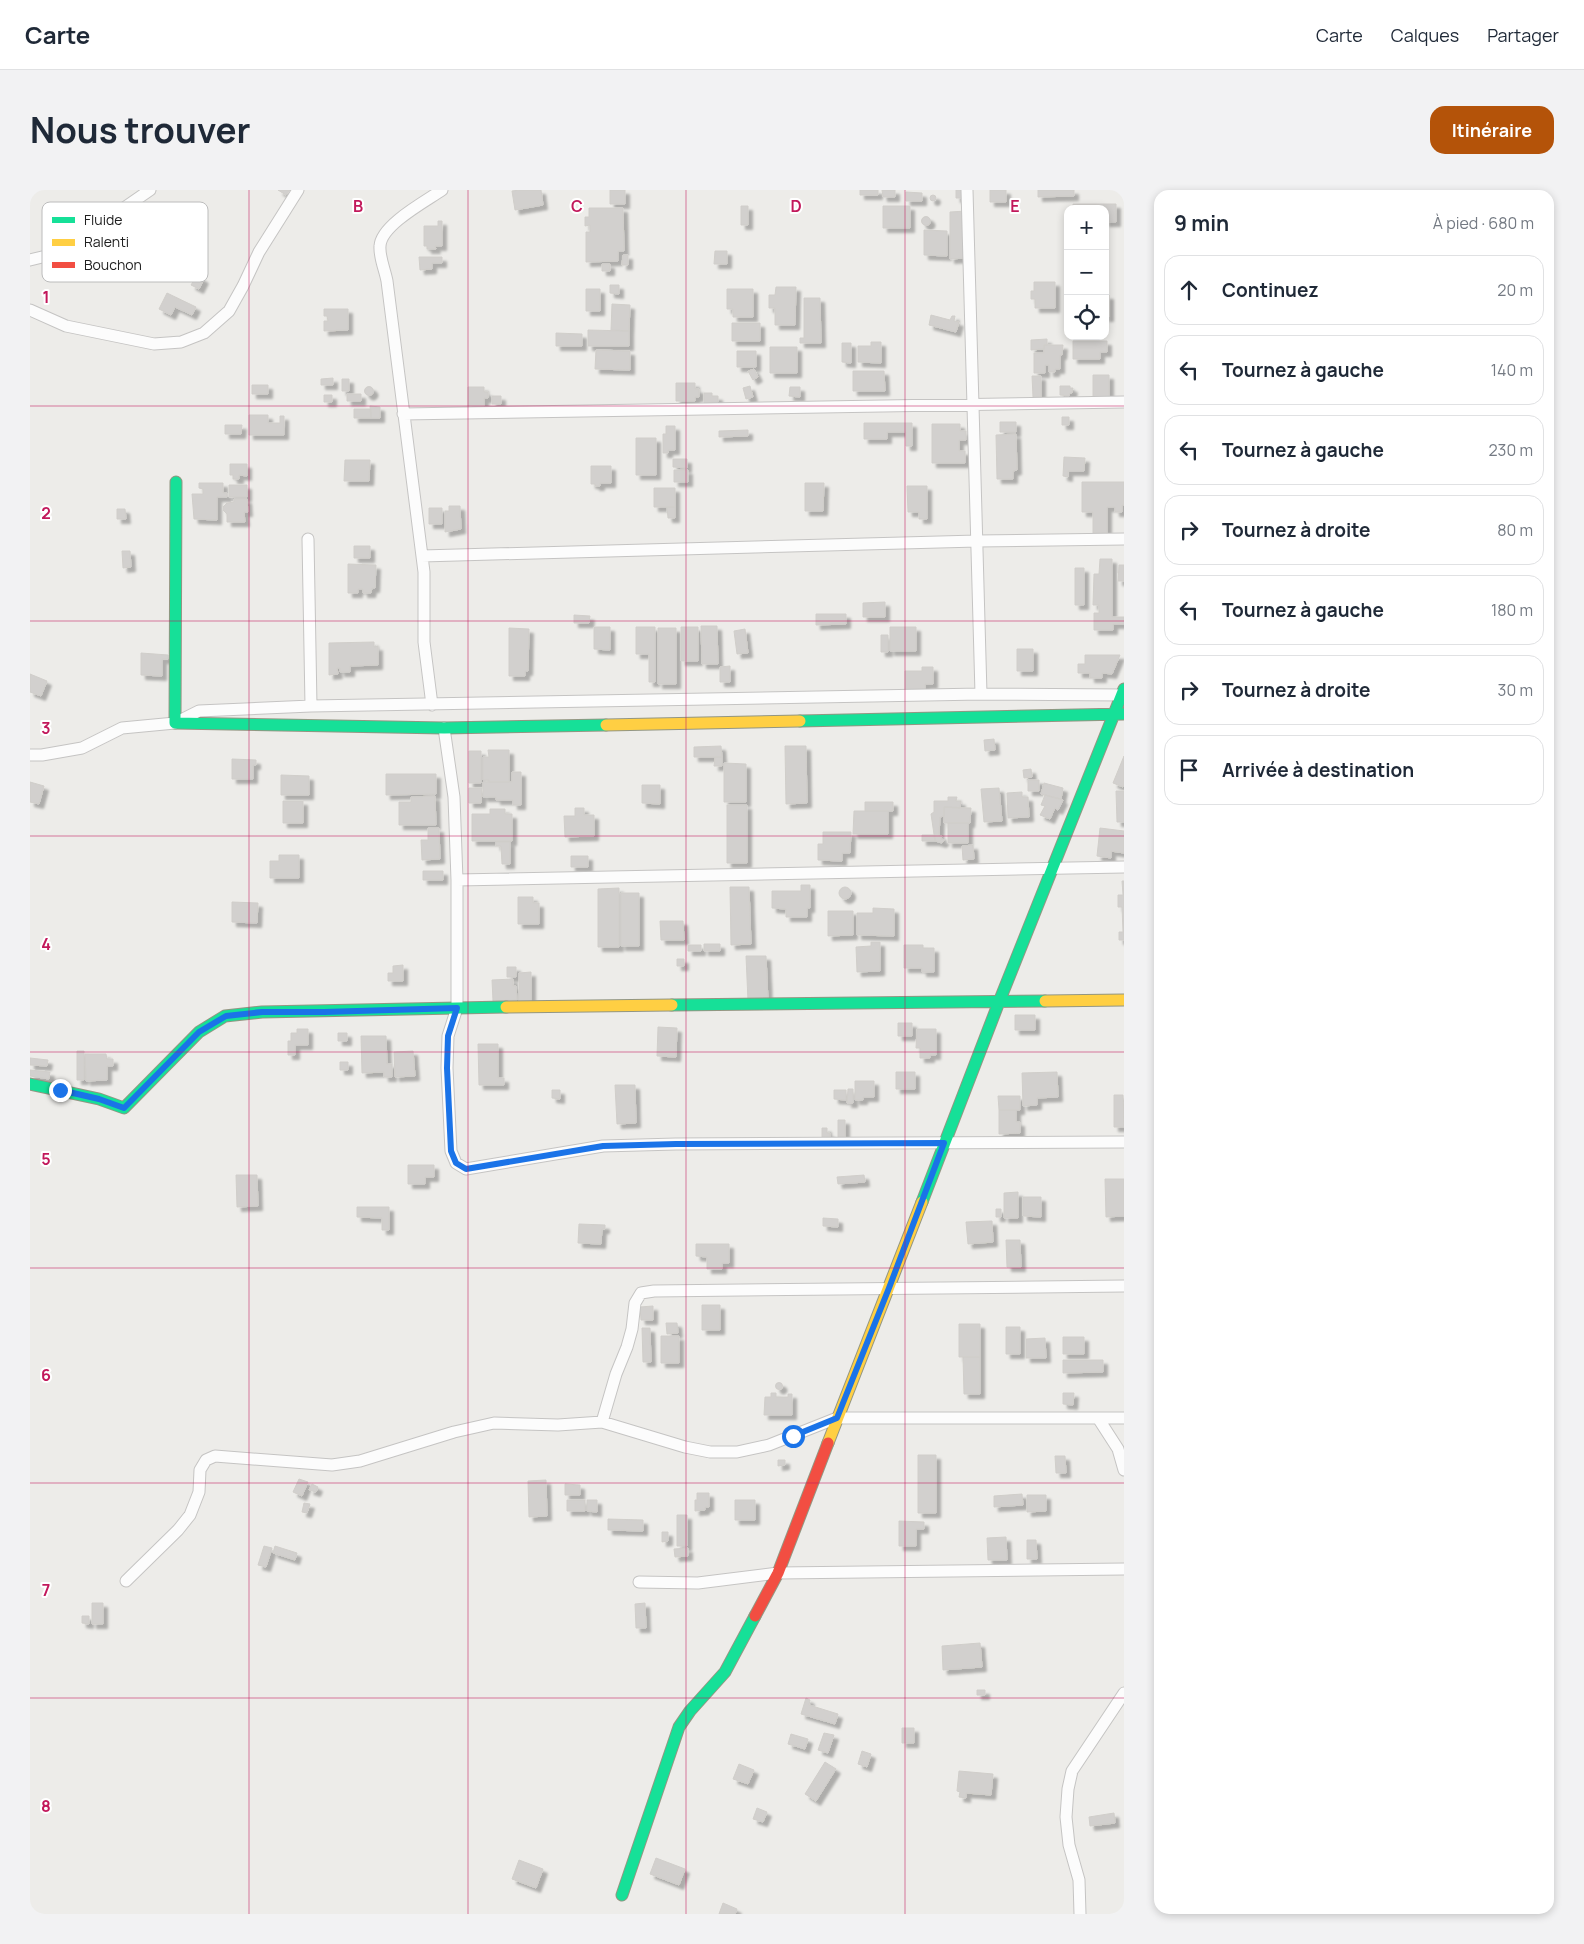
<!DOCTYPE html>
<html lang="fr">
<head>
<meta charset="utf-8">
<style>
  body { margin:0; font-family:Manrope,sans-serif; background:#f2f2f3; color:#1f2937 }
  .controls { position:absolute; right:15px; top:15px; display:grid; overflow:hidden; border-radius:10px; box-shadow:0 2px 8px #0003 }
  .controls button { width:45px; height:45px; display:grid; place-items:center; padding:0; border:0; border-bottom:1px solid #e0e1e3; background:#fff; color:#1f2937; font:25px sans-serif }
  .stop { position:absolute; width:15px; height:15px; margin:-11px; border:4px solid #1a73e8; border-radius:50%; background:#fff }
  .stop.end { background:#1a73e8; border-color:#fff; box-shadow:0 1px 5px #0008 }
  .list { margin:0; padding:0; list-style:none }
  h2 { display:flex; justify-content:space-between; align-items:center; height:65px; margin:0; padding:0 20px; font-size:21px }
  h2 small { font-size:16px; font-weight:400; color:#747a83 }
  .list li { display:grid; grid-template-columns:32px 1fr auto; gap:15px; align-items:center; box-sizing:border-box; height:70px; margin:0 10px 10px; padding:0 10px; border:1px solid #e0e1e3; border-radius:15px }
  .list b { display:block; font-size:19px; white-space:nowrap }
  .list em { font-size:16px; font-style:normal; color:#747a83 }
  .icon { flex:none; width:28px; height:28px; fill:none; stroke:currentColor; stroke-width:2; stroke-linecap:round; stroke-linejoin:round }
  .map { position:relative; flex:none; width:1094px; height:1724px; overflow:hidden; border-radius:15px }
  header { display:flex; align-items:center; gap:30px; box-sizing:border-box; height:70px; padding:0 25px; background:#fff; border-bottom:1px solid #e0e1e3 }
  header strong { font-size:24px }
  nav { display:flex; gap:28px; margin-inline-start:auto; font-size:18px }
  .intro { display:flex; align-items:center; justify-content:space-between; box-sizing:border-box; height:120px; padding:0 30px }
  h1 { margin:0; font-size:35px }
  .button { padding:12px 22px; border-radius:15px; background:#b45309; color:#fff; font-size:18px; font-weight:700 }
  main { display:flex; gap:30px; padding:0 30px }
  aside { flex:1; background:#fff; border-radius:15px; box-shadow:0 2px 8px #0003 }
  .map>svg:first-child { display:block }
  .building { fill:#d2d0ce; stroke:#d0ceca; filter:url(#shadow) }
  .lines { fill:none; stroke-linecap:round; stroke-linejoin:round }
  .street-casing { stroke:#c5c4c3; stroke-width:13 }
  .fast-casing { stroke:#939682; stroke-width:13 }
  .slow-casing { stroke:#939682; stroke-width:13 }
  .jam-casing { stroke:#939682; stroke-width:13 }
  .street { stroke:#fcfcfc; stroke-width:11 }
  .fast { stroke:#16e098; stroke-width:11 }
  .slow { stroke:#ffcf43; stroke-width:11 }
  .jam { stroke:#f24e42; stroke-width:11 }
  .route { stroke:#1a73e8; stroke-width:6 }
  .grid { fill:none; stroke:#c2185b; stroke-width:1; stroke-opacity:0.55 }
  .key { fill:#fff; stroke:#bcbcbc; stroke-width:1 }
  .key-label { font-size:14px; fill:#202020 }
  .grid-label { font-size:16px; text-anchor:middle; font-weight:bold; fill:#c2185b; stroke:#fff; stroke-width:4; stroke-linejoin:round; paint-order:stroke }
</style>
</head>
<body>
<header>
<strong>Carte</strong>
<nav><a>Carte</a><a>Calques</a><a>Partager</a></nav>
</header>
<div class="intro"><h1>Nous trouver</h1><a class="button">Itinéraire</a></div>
<main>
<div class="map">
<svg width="1094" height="1724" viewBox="0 0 1094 1724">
  <defs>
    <filter id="shadow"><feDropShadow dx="4.5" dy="4.5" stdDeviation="1" flood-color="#0004"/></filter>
  </defs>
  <rect width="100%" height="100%" fill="#edece9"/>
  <!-- building -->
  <path class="building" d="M248 0H260L256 5Z
    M490 0H511L513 15 485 20 482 1Z
    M580 0H595V14H580Z
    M830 0H848V5H830Z
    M852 0H865V7H853Z
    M926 0H932V8H926Z
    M960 0H976V12H960Z
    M1008 0H1044V6L1008 7Z
    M876 2 892 3V11H876Z
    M900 8a3 3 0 1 1 6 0a3 3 0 1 1-6 0Z
    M1043 14H1086V32H1075V19H1043Z
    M711 16H718V35H711Z
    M853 16H880V38H853Z
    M559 18H593L594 61H588V71L556 72V42H560V35L555 36V27H559Z
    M936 21V68L920 69V22Z
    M891.5 31a4.5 4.5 0 1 1 9 0a4.5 4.5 0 1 1-9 0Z
    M408 31H412V56H405L406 59H397V56H394V36H408Z
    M894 40 917 41V66L894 65Z
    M685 61H697V74H684Z
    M593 65H598V75H592Z
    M389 67H412V73H402V79L390 80Z
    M572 74H580V81H572Z
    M167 85 174 89 169 99 161 95Z
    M1004 92H1025V118H1005V109H1001V101H1004Z
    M580 95H589V104L580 103Z
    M746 97H766L765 135H745V118H739V105H745Z
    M556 99H570V121H556Z
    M697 99H723V127H703V119H697Z
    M137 103 166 117 162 125 145 117 141 125 129 119Z
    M1075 105H1079V127H1075Z
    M774 108H790L791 153H770V148H774Z
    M582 114 600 115 599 141 581 140Z
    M294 119H318V140L294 141V131H298L297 126H294Z
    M901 125 920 130 922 126H925L924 131 929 132 926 142 899 135Z
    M702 133H730V151H702Z
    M558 140 599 141V156H558Z
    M526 143 552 144V156H526Z
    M1017 149V155H1014V159L1001 160V150Z
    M1043 151H1077V162H1070V169H1043Z
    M841 152H851V173L828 172V156H841Z
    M812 153H821V173L812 172Z
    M1014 155H1033L1032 165H1030V179H1025V182H1019V175H1015V183H1004V163H1014Z
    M740 157H767V183H740Z
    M566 160 600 161V180L565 179Z
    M707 161H726V177H707Z
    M724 179 728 187 723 190 718 181Z
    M823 181H854L855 201H823Z
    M1063 185H1079V207H1063Z
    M1002 186H1011V207H1003Z
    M303 188V195H291V189Z
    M312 189H319V201H312Z
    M646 193H665V199H669V207H665V211H646Z
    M222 195H238V204H222Z
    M720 196 723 207 716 209 713 198Z
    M1030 196H1040V198H1043L1042 203H1040L1039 206 1030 205Z
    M334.5 201a4.5 4.5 0 1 1 9 0a4.5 4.5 0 1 1-9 0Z
    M438 197H454V202H458V208H454V216H438Z
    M760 197H770V207L759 206Z
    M674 203H682V206H688V212L674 213Z
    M317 204H331V211H317Z
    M294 205H302V212H294Z
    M462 206H471V214H462Z
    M340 216 350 217V228H341Z
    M324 219H341V228H324Z
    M219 225H238V233H250V226H254V245H219Z
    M1032 227H1039V235H1032Z
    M970 232H986V242H970Z
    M834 233H882V256H876V242H857V249H834Z
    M902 234H930V241H936V250H929V261H935V273H902Z
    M195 235H212L211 244H195Z
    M636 236H645V260H638V263H633V244H636Z
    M718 240V246L689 247V241Z
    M986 244 987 280 983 281V289H967L966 245Z
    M606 248H626V285H606Z
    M1034 267 1055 268 1054 281H1038V287L1033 286Z
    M643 269H657V278L643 277Z
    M315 270H340L339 291H314Z
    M200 274H217V286L209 285V289H203V285H200Z
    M561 276H581V293H570V296H565V294H561Z
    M644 280H658V292H644Z
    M1052 292H1094V315H1092V322H1085V317H1077V343H1063V322H1052Z
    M169 293H193V303H197V307H187V330L164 329 162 304H173V299L169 298Z
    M775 293H794L793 321H775Z
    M199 295H217V307H199Z
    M877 296H897V329H889V322H878Z
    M624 298H645V317H624Z
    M204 309H217L218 322H214L215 332H197V324L193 320V317L197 313 204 312Z
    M419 316H430L431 339 415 342V321H419Z
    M637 317H645V328H638Z
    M399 318H412V334H399Z
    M87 319H95L96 329H87Z
    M324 356H340V368H324Z
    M92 361H100L101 377 93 378Z
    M1070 369H1082V427H1094V434H1083V440H1064V423H1069V415H1063L1064 384H1069Z
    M318 374 346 375 345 398H342L341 403H333V399H328V403H318Z
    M1089 375H1094V391H1088Z
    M1045 378H1054V415H1045Z
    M855 412V427H833V413Z
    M786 424H816V434L786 435Z
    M544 425 560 426 559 433H544Z
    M671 436H687L688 474H672Z
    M564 437H580V460L564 459Z
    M606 437H625V492H619V464H606Z
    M651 437H668V471H651Z
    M860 437H886V461H860Z
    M479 438 499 439 498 481H495V486H479Z
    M628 438H646V494H628Z
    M715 439 718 463 707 464 704 441Z
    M851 445H858V462H851Z
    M344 452V457L348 456V475L320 476V482H310V478H307L308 484 299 485V453Z
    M987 459H1003V481H987Z
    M111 463 138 465V469H132V486L111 485Z
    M1055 465H1090L1082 484 1072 483V488H1060V483H1048V474H1055Z
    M700 476V492H690V477Z
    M892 477H903V494H895V500H875V481H892Z
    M0 484 17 491 11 506 0 502Z
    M964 549 965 560 955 561 954 550Z
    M691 556 692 567H664V557Z
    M755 556H776L777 613 756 614Z
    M458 560H479V592H459V590H453V567H459Z
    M439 561H451V593H439Z
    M1094 566V595L1093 597 1083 593Z
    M685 567H692V576H684Z
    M202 569 226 570V575H223V589H202Z
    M694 573 716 574V612H694Z
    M1001 579 1002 587 994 588 993 580Z
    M482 582H491V615H483V610H466V607H453V592H482Z
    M356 584H406V604L356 605Z
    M251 585 279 586V605H251Z
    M998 590H1009V601H998Z
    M0 592 14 596 9 614 0 612Z
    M1014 593 1033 598 1031 609 1011 604Z
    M612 595H630V614L612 613Z
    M439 598H452L451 613H439Z
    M969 598 972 631 954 632 951 599Z
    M1086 601H1094V632H1087Z
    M992 602V607H998L999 627 978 628 977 603Z
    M1015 605 1033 610 1028 620 1025 618 1020 629 1010 625 1015 616 1011 615Z
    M405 606 406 635H369V612H381V607Z
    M918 607H927L926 611H931L930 618 914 617V626L910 627 909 646H912L911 649 915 650 912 653 905 651 901 624 904 622V611H918Z
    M253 611H273V633H253Z
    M835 612H863V621H835Z
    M697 615H717V673H697Z
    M914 617 941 618 940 633H914Z
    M545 618H554V625H564V646L535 647 534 626H545Z
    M460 619H475V624H482V651H442V624H460Z
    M824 621H858V644H823Z
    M918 633H938V653H918Z
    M398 638H409L410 669 392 670 391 650H398Z
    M1070 638 1094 641V663L1081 661V668L1067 666Z
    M793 642H821L820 663H812V671L788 670V654H793Z
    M892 645H905V651H892Z
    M466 652H480V674H472L471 656H466Z
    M943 655 944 669 933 670 932 656Z
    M249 665H269V688H240V671H249Z
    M541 666H558V677H541Z
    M393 681H413V690H393Z
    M1092 691H1094V750H1089V742H1093L1092 717H1088V705H1093Z
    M771 695H780V718H777V727H756V719L742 718V701H771Z
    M700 697H719L721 754 701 755Z
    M809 703a6 6 0 1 1 12 0a6 6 0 1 1-12 0Z
    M589 698V757H568V699Z
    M591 703H609V756H591Z
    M488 707H503V713H509V734H488Z
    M202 712 228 713 227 733 202 732Z
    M843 718 864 719V746L827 745V723H843Z
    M798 721H823V745L798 746Z
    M630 731H653L654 750H631Z
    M841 752H850V781L827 782 826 757 841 756Z
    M674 754H690V761H674Z
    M658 755H671V761H658Z
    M874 755H893V758H904V782H892V778H874Z
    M716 766H736L738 811H718Z
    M647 769H654V776H647Z
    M373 775V791H358V783H363V776Z
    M477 777H486V787H477Z
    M501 782V813H489V783Z
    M483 789V796H486L487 810 463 811 462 790Z
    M985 825H1005V840H985Z
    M868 833H882V846H868Z
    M628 837 647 838 646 867 627 866Z
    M267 839H278V855H265V865H258V851H261V843H267Z
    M887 839H906V865H900V868H890V858H886Z
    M308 843H317V851H308Z
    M331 846H356L357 874H362V887H354V882L332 883Z
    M448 854H468V888H474V895H449Z
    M47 861H54V890H47Z
    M383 861 385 886 365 887 364 862Z
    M55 864H76L77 869H83V876H77V890L56 891Z
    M0 868 18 870 17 876 0 875Z
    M310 872H318V880H310Z
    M0 880 20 882 19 889 0 886Z
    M866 882H885V899H866Z
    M1027 882 1028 907 1007 908V915L993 916 992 883Z
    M825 891H844V907H833V910H825Z
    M585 895H605L606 933 587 934Z
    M818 899H823V913H817Z
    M522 900H530V909L522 908Z
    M804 900H816V910L804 909Z
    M1084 905H1093L1094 937H1084Z
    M968 906H990V920H969Z
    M969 920H986V932H990V943L969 944Z
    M808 930H815V947H808Z
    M792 938H797V943H800V947H792Z
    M378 975H404V987H395V994H378Z
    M206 985H227L228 1016 207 1017Z
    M834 985 835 992 808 994 807 987Z
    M1075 989H1094V1026L1076 1027Z
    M988 1002V1028H974V1003Z
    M993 1007H1011V1027L993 1026Z
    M327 1017H359V1040H352V1028L327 1027Z
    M966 1019H971V1027H966Z
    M793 1028 808 1029V1037L793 1036Z
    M962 1031 963 1052 938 1054 936 1032Z
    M549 1034 575 1035V1039H572L571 1054 548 1053Z
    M976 1050H990L991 1077H977Z
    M666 1054H699V1073H692V1079H677V1067L666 1066Z
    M672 1115H690V1140H672Z
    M623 1116V1130H611L610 1117Z
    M636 1133H647L648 1143 637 1144Z
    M929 1134H950V1167H929Z
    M976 1137H990V1164H976Z
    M612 1138H620L621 1172H613Z
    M631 1146H649V1173H631Z
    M1033 1147H1054V1164H1033Z
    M1015 1148 1016 1168H996V1149Z
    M933 1167H950V1204H934Z
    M1033 1170H1073V1182L1033 1183Z
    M745.5 1196a3.5 3.5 0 1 1 7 0a3.5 3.5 0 1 1-7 0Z
    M741 1203H746V1207H758V1204H762V1225H734L735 1207H741Z
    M1033 1203H1044L1043 1215 1033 1214Z
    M888 1265H906V1323H888Z
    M1025 1266H1035L1036 1283H1026Z
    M748 1270H755V1275L748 1276Z
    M269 1289 278 1292 272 1306 263 1302Z
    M516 1290 517 1326 499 1327 498 1291Z
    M282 1294 288 1297 286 1302 279 1300Z
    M535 1294 550 1295V1305H535Z
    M667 1303H679V1317H675V1320L665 1321V1310H667Z
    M992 1304 993 1315 964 1317V1306Z
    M997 1305H1016V1321L997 1322Z
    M537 1310H555V1321H537Z
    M557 1310H567V1322L557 1321Z
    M705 1310H725V1330H705Z
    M274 1313 280 1314 277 1323 272 1322Z
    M647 1325H657V1356H647Z
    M578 1329 613 1330V1341L578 1340Z
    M869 1331 894 1332V1339H886V1356H869Z
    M632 1342H638V1351L632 1352Z
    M976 1347 977 1370H958L957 1348Z
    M997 1350H1006L1007 1369H997Z
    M234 1356 242 1358 236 1377 228 1375Z
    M245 1356 267 1363 265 1370 243 1363Z
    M658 1358V1366L645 1367 644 1359Z
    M62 1413H73V1434H62Z
    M615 1413 616 1438H606L605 1414Z
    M52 1426H59V1434L52 1433Z
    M950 1453 952 1477 913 1480 912 1456Z
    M947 1500H955V1505H947Z
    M776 1508 780 1510 779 1515 808 1524 805 1534 771 1524Z
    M872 1538H884V1553H872Z
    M794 1543 804 1545 798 1563 788 1560Z
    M761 1544 778 1549 775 1559 758 1554Z
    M832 1561 841 1564 837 1577 828 1574Z
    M795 1572 806 1579 786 1611 775 1604Z
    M709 1574 724 1580 718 1594 703 1589Z
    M929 1581 963 1584 961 1605 936 1603V1608L929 1607 930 1602 927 1601Z
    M727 1618 737 1622 733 1632 723 1629Z
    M1084 1623 1085 1633 1060 1636 1059 1627Z
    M626 1668 655 1679 649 1695 620 1684Z
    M489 1670 513 1679 506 1698 482 1689Z
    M693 1713 707 1719 705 1724H689Z"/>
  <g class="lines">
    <defs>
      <path id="street" d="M937 0 951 504
        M0 70 29 63 120 0
        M0 120 36 136 124 154 151 152 174 143 199 121 213 96 229 62 268 0
        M373 224 1094 212
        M278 349 281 516
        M392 366 947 351 1094 349
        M402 515 394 452V382L357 91C355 80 349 67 350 56 351 35 396 11 412 0
        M414 538 424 607 427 690V818L418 846 417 878 421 961 426 973 436 979 573 956 646 954 1094 952
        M0 565H12L52 558 92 538 145 533 169 521 281 516 951 504 1094 505
        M427 690 1094 677
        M1068 1228 1088 1259 1094 1280
        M572 1232 586 1184 597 1157 602 1139 605 1113 611 1103 624 1101 1094 1096
        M96 1391 148 1340 160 1325 169 1302 170 1280 176 1270 185 1266 302 1275 330 1271 424 1242 464 1233 528 1235 572 1232 655 1257 680 1262H707L739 1255 807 1228H1094
        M609 1392 668 1393 748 1383 1094 1379
        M1050 1724 1049 1690 1039 1655 1036 1627 1038 1599 1042 1581 1094 1503"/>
      <path id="fast" d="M146 292 145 533 414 538 576 535
        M770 531 1094 524
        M642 815 1015 811
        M0 894 69 909 94 918 169 842 195 826 232 822 476 817
        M892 1012 969 812 1094 499
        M592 1705 649 1537 660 1521 695 1482 725 1426"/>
      <path id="slow" d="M576 535 770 531
        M1015 811 1094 810
        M476 817 642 815
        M798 1253 892 1012"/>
      <path id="jam" d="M725 1426 748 1383 798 1253"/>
    </defs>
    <!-- street casing -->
    <use href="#street" class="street-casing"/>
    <!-- fast casing -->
    <use href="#fast" class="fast-casing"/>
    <!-- slow casing -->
    <use href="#slow" class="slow-casing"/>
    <!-- jam casing -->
    <use href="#jam" class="jam-casing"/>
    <!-- street -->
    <use href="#street" class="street"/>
    <!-- fast -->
    <use href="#fast" class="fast"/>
    <!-- slow -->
    <use href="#slow" class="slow"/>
    <!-- jam -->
    <use href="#jam" class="jam"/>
  </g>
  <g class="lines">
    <!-- route -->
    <path class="route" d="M30 900 69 909 94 918 169 842 196 826 232 822H294L427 818 418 846 417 878 421 961 426 973 436 979 573 956 646 954 914 953 859 1098 807 1228 763 1246"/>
  </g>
  <!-- grid -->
  <path class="grid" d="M219 0V1724M438 0V1724M656 0V1724M875 0V1724M0 216H1094M0 431H1094M0 646H1094M0 862H1094M0 1078H1094M0 1293H1094M0 1508H1094"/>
  <!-- legend -->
  <rect x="12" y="12" width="166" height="80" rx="8" class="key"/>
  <rect x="22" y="27" width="23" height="6" fill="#16e098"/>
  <rect x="22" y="49" width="23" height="7" fill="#ffcf43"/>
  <rect x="22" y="72" width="23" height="6" fill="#f24e42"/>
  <g class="key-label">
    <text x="54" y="35">Fluide</text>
    <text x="54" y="57">Ralenti</text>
    <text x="54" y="80">Bouchon</text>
  </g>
  <g class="grid-label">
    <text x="328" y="22">B</text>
    <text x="547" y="22">C</text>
    <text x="766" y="22">D</text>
    <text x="985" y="22">E</text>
    <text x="16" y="113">1</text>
    <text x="16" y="329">2</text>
    <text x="16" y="544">3</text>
    <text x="16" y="760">4</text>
    <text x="16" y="975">5</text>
    <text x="16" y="1191">6</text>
    <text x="16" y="1406">7</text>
    <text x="16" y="1622">8</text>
  </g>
</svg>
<div class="controls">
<button>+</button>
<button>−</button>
<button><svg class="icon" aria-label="locate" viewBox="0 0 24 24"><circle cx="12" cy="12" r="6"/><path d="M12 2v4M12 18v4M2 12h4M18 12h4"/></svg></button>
</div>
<div class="stop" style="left:763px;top:1246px"></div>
<div class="stop end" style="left:30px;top:900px"></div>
</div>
<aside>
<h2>9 min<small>À pied · 680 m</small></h2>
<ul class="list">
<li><svg class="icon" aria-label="ahead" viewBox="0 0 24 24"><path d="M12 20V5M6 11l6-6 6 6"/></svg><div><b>Continuez</b></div><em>20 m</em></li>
<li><svg class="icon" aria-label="left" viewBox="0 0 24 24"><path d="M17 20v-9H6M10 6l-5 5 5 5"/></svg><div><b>Tournez à gauche</b></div><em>140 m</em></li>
<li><svg class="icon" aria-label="left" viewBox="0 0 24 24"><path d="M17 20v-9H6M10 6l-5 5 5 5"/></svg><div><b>Tournez à gauche</b></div><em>230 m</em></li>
<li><svg class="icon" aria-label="right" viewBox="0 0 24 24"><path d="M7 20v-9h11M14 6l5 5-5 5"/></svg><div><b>Tournez à droite</b></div><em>80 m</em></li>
<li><svg class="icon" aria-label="left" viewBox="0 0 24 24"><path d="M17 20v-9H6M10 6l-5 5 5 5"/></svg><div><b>Tournez à gauche</b></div><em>180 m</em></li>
<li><svg class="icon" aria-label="right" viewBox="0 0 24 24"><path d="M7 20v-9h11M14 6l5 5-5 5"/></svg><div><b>Tournez à droite</b></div><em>30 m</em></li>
<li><svg class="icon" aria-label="arrive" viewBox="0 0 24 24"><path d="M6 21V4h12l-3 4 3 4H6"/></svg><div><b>Arrivée à destination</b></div></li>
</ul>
</aside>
</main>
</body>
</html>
